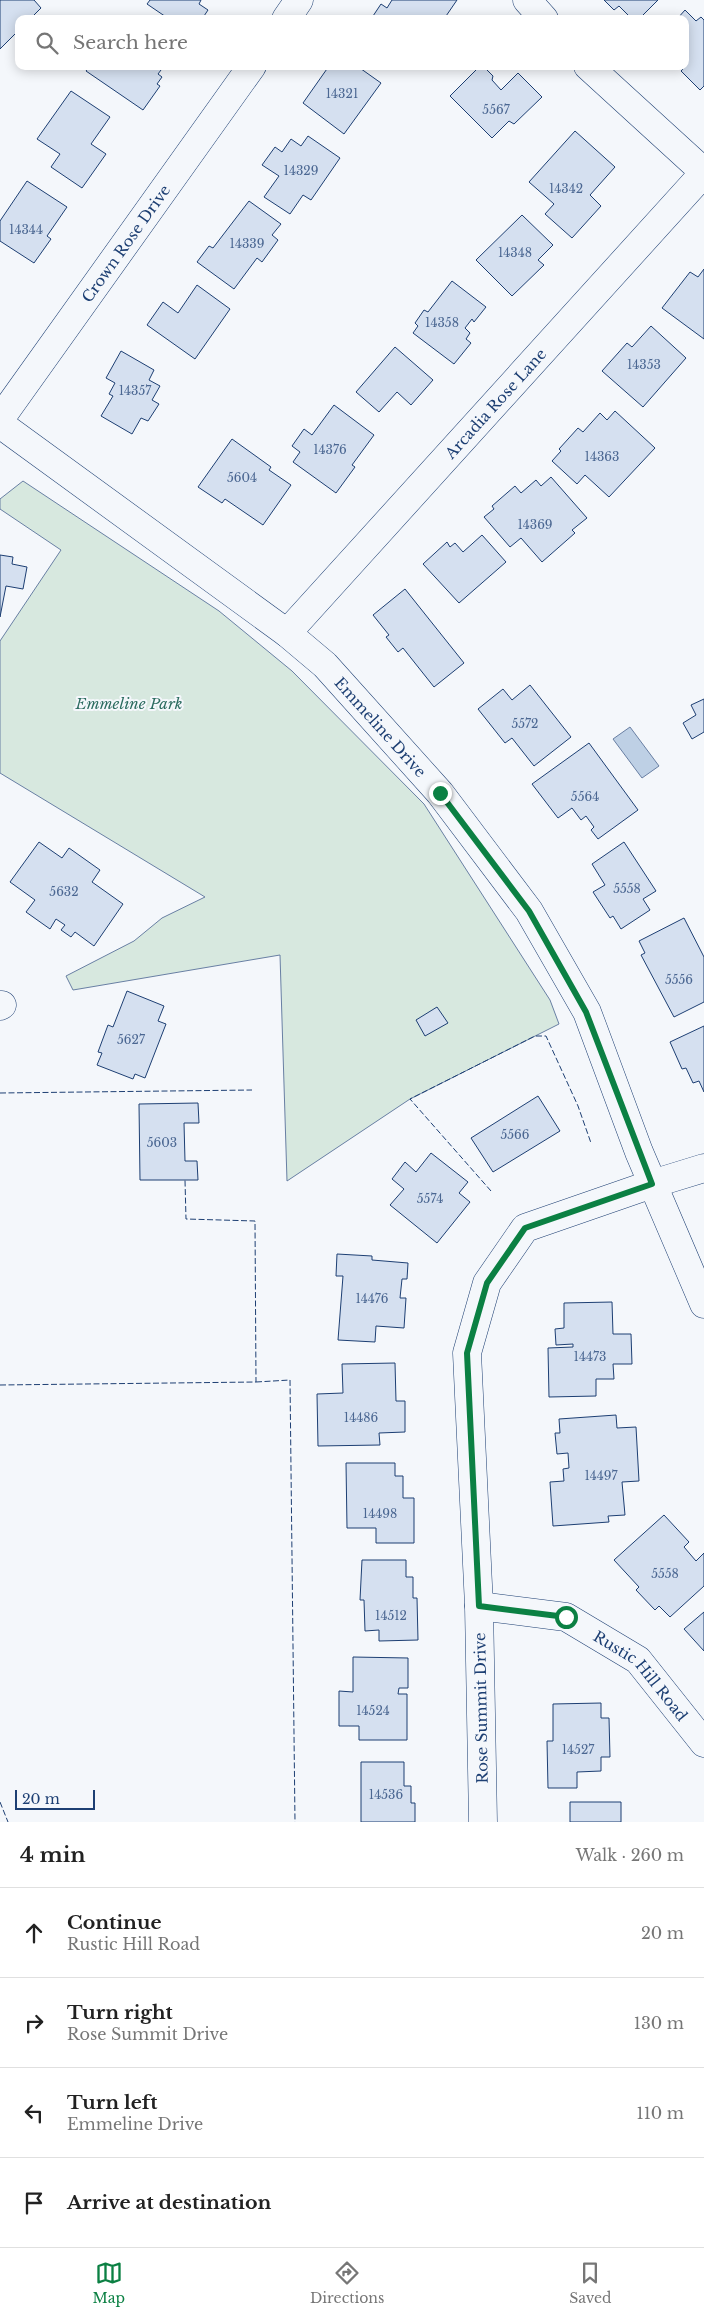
<!DOCTYPE html>
<html lang="en">
<head>
<meta charset="utf-8">
<style>
  body { margin:0; font-family:"Libre Baskerville",serif; background:#f6f6f6; color:#222 }
  .scale { position:absolute; left:15px; bottom:12px; width:80px; box-sizing:border-box; padding-left:5px; border:2px solid #1d3f73; border-top:0; font-size:14px; line-height:18px; white-space:nowrap; color:#1d3f73; -webkit-text-stroke:4px #f4f7fb; paint-order:stroke }
  .stop { position:absolute; width:15px; height:15px; margin:-11px; border:4px solid #0b8043; border-radius:50%; background:#fff }
  .stop.end { background:#0b8043; border-color:#fff; box-shadow:0 1px 5px #0008 }
  .list { margin:0; padding:0; list-style:none }
  h2 { display:flex; justify-content:space-between; align-items:center; height:65px; margin:0; padding:0 20px; font-size:21px }
  h2 small { font-size:16px; font-weight:400; color:#767676 }
  .list li { display:grid; grid-template-columns:32px 1fr auto; gap:15px; align-items:center; box-sizing:border-box; height:90px; padding:0 20px; border-top:1px solid #e0e0e0 }
  .list b { display:block; font-size:19px; white-space:nowrap }
  .list p { margin:0; font-size:16px; white-space:nowrap; color:#767676 }
  .list em { font-size:16px; font-style:normal; color:#767676 }
  .icon { flex:none; width:28px; height:28px; fill:none; stroke:currentColor; stroke-width:2; stroke-linecap:round; stroke-linejoin:round }
  .map { position:relative; flex:none; width:704px; height:1822px; overflow:hidden }
  .search { position:absolute; background:#fff; box-shadow:0 2px 12px #0003; left:15px; right:15px; top:15px; height:55px; display:flex; align-items:center; gap:12px; box-sizing:border-box; padding:0 18px; border-radius:10px; color:#767676; font-size:19px }
  .sheet { height:425px; background:#fff }
  nav { display:flex; justify-content:space-around; align-items:center; box-sizing:border-box; height:70px; border-top:1px solid #e0e0e0; background:#fff; font-size:14px; color:#767676 }
  nav a { display:grid; justify-items:center; gap:2px }
  nav .on { color:#0b8043 }
  .map>svg:first-child { display:block }
  .green { fill:#d7e8df; stroke:#687fa3 }
  .water { fill:#bed0e5; stroke:#687fa3 }
  .building { fill:#d5e0f0; stroke:#1d3f73 }
  .lines { fill:none; stroke-linecap:round; stroke-linejoin:round }
  .minor-casing { stroke:#1d3f73; stroke-width:29 }
  .minor { stroke:#f4f7fb; stroke-width:28 }
  .fence { stroke:#1d3f73; stroke-width:1; stroke-dasharray:6 2.5; stroke-linecap:butt }
  .route { stroke:#0b8043; stroke-width:6 }
  .labels { text-anchor:middle; dominant-baseline:central; stroke-width:4; stroke-linejoin:round; paint-order:stroke }
  .number-label { font-size:12px; fill:#4b6792 }
  .street-label { font-size:15px; fill:#1d3f73; stroke:#f4f7fb }
  .park-label { font-size:15px; font-style:italic; fill:#2c6c60; stroke:#f4f7fb }
</style>
</head>
<body>
<div class="map">
<svg width="704" height="1822" viewBox="0 0 704 1822">
  <rect width="100%" height="100%" fill="#f4f7fb"/>
  <!-- green -->
  <path class="green" d="M23 481 219 611 292 671 424 804 550 1000 559 1024 410 1099 287 1181 280 955 73 990 66 976 134 941 162 918 205 897 0 773V641L61 550 0 509V499Z"/>
  <!-- water -->
  <path class="water" d="M630 727 659 766 642 778 613 739Z"/>
  <!-- building -->
  <path class="building" d="M0 0H34L41 8 30 19H19V30L0 49Z
    M150 0H201L199 4 208 10 202 19H169L147 4Z
    M392 0H457L444 19 436 17 435 19H371L381 4 387 8Z
    M604 0H658L639 19H632L619 6 614 10Z
    M685 10 696 21 701 17 704 20V86L700 90 681 71 683 69 680 66H685V19H677Z
    M90 66H164L158 74 162 77 157 84 160 86 143 110 86 71Z
    M329 66H357L381 83 344 134 303 103Z
    M480 66H483L493 76 492 80 501 90 518 73 542 97 514 124 509 121 492 138 450 96Z
    M71 91 110 117 91 144 106 154 82 188 51 167 60 154 37 139Z
    M575 131 615 167 590 195 601 206 572 238 545 214 554 204 529 182Z
    M308 136 340 158 311 200 303 195 290 214 264 197 279 176 262 165 275 147 282 152 291 139 301 146Z
    M27 181 67 207 47 236 51 239 34 263 0 241V221Z
    M249 201 281 224 272 235 278 240 262 262 257 258 234 289 197 262 209 246 213 248Z
    M522 215 553 245 538 260 544 265 512 296 476 260Z
    M704 269V339L662 308 690 272 698 277Z
    M452 281 486 307 474 322 472 319 465 328 470 333 466 339 471 343 454 364 413 333 418 326 415 323 424 310 428 312Z
    M197 285 230 309 195 359 147 325 163 302 178 313Z
    M651 326 686 358 643 407 602 371 627 343 632 347Z
    M395 347 433 380 411 405 397 392 379 412 356 392Z
    M121 351 154 370 149 380 160 386 152 400 159 404 148 421 141 418 132 434 101 416 113 396 109 394 115 383 106 378Z
    M334 405 374 435 352 465 355 467 336 493 293 462 300 452 292 446 304 429 312 435Z
    M615 411 655 448 609 497 585 475 577 484 552 461 561 451 559 449 578 428 583 432 600 413 607 420Z
    M232 439 271 467 269 470 291 485 263 525 225 499 222 503 198 487Z
    M551 477 587 518 572 530 575 533 542 562 521 538 510 547 484 517 494 509 492 506 515 486 521 493 536 480 541 486Z
    M482 535 506 562 459 603 423 564 447 542 450 547 455 543 463 552Z
    M0 555 13 557 12 564 27 567 23 589 6 586 0 617Z
    M405 589 464 663 434 687 403 648 398 652 386 637 389 635 373 615Z
    M530 685 571 737 534 766 512 738 505 743 478 709 503 689 512 700Z
    M704 699V732L692 739 683 723 696 715 691 705Z
    M589 743 638 810 598 839 591 830 594 827 586 816 581 820 572 808 558 818 532 784Z
    M39 842 62 858 69 848 100 870 92 882 123 904 94 946 75 932 71 937 61 930 65 925 56 919 50 929 26 912 35 900 10 882Z
    M624 842 656 891 643 899 650 910 621 929 613 916 610 918 593 892 605 885 592 864Z
    M684 918 704 957V1002L674 1017 641 955 645 953 639 941Z
    M127 991 164 1006 158 1021 166 1024 145 1078 135 1074 133 1079 97 1065 102 1053 98 1052 108 1025 113 1027Z
    M437 1007 448 1023 425 1036 416 1020Z
    M704 1026V1092L699 1081 693 1083 686 1068 682 1069 670 1042Z
    M538 1096 560 1131 493 1172 471 1138Z
    M198 1103 199 1123H184L185 1161H197L198 1180H140L139 1104Z
    M431 1153 468 1182 459 1193 470 1202 437 1243 390 1205 404 1189 392 1179 405 1162 416 1172Z
    M337 1254 372 1256V1260L408 1263 407 1279H402L400 1298H406L404 1328 376 1326 375 1342 338 1340 343 1276H336Z
    M612 1302 613 1334H631L632 1364H613L614 1379H596V1396L549 1397 548 1348 573 1347V1344L556 1345 555 1329 564 1328V1303Z
    M395 1363 396 1401H405V1432L379 1433 380 1445 318 1446 317 1394 343 1393 342 1364Z
    M616 1415 617 1428 636 1427 639 1481 622 1482 625 1515 608 1516 609 1522 553 1526 550 1482 564 1481 563 1469 569 1468 568 1453 557 1454 555 1433H560L559 1419Z
    M346 1463H395V1476H403V1498H414V1543H376V1528H347Z
    M664 1515 689 1542 684 1547 696 1561 704 1553V1586L670 1617 659 1606 655 1610 636 1590 639 1587 614 1560Z
    M362 1560H406V1577H413V1598H417L418 1640 379 1641V1630L365 1631 364 1600H360Z
    M704 1612V1651L684 1629Z
    M353 1657 408 1658V1688H399L398 1694H407V1740H359V1726H339V1691L353 1692Z
    M601 1703V1718H609L610 1757H601V1771L577 1772V1788H548L547 1741H553V1704Z
    M361 1762H404V1786H411V1803H415V1822H361Z
    M570 1802H621V1822H570Z"/>
  <g class="lines">
    <defs>
      <g id="minor">
        <path d="M527 0 544 19"/>
        <path d="M286 19 299 0"/>
        <path d="M588 66 704 172"/>
        <path id="s1" d="M0 419 252 66"/>
        <path id="s2" d="M0 424 287 633 325 665 440 793 529 911 587 1012 639 1152 704 1304"/>
        <path id="s3" d="M287 633 704 173"/>
        <path d="M0 1006 2 1005"/>
        <path id="s4" d="M479 1606 566 1617 638 1660 704 1743"/>
        <path d="M483 1822 479 1606 467 1353 487 1283 525 1228 652 1184 704 1168"/>
      </g>
    </defs>
    <!-- minor casing -->
    <use href="#minor" class="minor-casing"/>
    <!-- minor -->
    <use href="#minor" class="minor"/>
    <!-- fence -->
    <path class="fence" d="M0 1093 252 1090
      M491 1191 410 1099 535 1036H546L578 1106 591 1143
      M256 1382 290 1380 295 1822
      M0 1385 256 1382 255 1221 186 1219 185 1180
      M0 1802 8 1822"/>
  </g>
  <g class="lines">
    <!-- route -->
    <path class="route" d="M440 793 529 911 586 1012 652 1184 525 1228 487 1283 467 1353 479 1606 566 1617"/>
  </g>
  <g class="labels">
    <!-- number labels -->
    <g class="number-label">
      <text x="342" y="93">14321</text>
      <text x="496" y="109">5567</text>
      <text x="301" y="170">14329</text>
      <text x="566" y="188">14342</text>
      <text x="26" y="229">14344</text>
      <text x="247" y="243">14339</text>
      <text x="515" y="252">14348</text>
      <text x="442" y="322">14358</text>
      <text x="644" y="364">14353</text>
      <text x="135" y="390">14357</text>
      <text x="330" y="449">14376</text>
      <text x="602" y="456">14363</text>
      <text x="242" y="477">5604</text>
      <text x="535" y="524">14369</text>
      <text x="525" y="723">5572</text>
      <text x="585" y="796">5564</text>
      <text x="627" y="888">5558</text>
      <text x="64" y="891">5632</text>
      <text x="679" y="979">5556</text>
      <text x="131" y="1039">5627</text>
      <text x="515" y="1134">5566</text>
      <text x="162" y="1142">5603</text>
      <text x="430" y="1198">5574</text>
      <text x="372" y="1298">14476</text>
      <text x="590" y="1356">14473</text>
      <text x="361" y="1417">14486</text>
      <text x="601" y="1475">14497</text>
      <text x="380" y="1513">14498</text>
      <text x="665" y="1573">5558</text>
      <text x="391" y="1615">14512</text>
      <text x="373" y="1710">14524</text>
      <text x="578" y="1749">14527</text>
      <text x="386" y="1794">14536</text>
    </g>
    <!-- street labels -->
    <g class="street-label">
      <text stroke="none"><textPath href="#s1" startOffset="216">Crown Rose Drive</textPath></text>
      <text stroke="none"><textPath href="#s3" startOffset="310">Arcadia Rose Lane</textPath></text>
      <text stroke="none"><textPath href="#s2" startOffset="488">Emmeline Drive</textPath></text>
      <text stroke="none"><textPath href="#s4" startOffset="184">Rustic Hill Road</textPath></text>
      <text transform="translate(481 1708) rotate(-91)">Rose Summit Drive</text>
    </g>
    <!-- park labels -->
    <g class="park-label">
      <text x="129" y="703">Emmeline Park</text>
    </g>
  </g>
</svg>
<div class="scale">20 m</div>
<div class="stop" style="left:566px;top:1617px"></div>
<div class="stop end" style="left:440px;top:793px"></div>
<div class="search"><svg class="icon" aria-label="search" viewBox="0 0 24 24"><circle cx="10" cy="10" r="6"/><path d="M15 15l6 6"/></svg>Search here</div>
</div>
<section class="sheet">
<h2>4 min<small>Walk · 260 m</small></h2>
<ul class="list">
<li><svg class="icon" aria-label="ahead" viewBox="0 0 24 24"><path d="M12 20V5M6 11l6-6 6 6"/></svg><div><b>Continue</b><p>Rustic Hill Road</p></div><em>20 m</em></li>
<li><svg class="icon" aria-label="right" viewBox="0 0 24 24"><path d="M7 20v-9h11M14 6l5 5-5 5"/></svg><div><b>Turn right</b><p>Rose Summit Drive</p></div><em>130 m</em></li>
<li><svg class="icon" aria-label="left" viewBox="0 0 24 24"><path d="M17 20v-9H6M10 6l-5 5 5 5"/></svg><div><b>Turn left</b><p>Emmeline Drive</p></div><em>110 m</em></li>
<li><svg class="icon" aria-label="arrive" viewBox="0 0 24 24"><path d="M6 21V4h12l-3 4 3 4H6"/></svg><div><b>Arrive at destination</b></div></li>
</ul>
</section>
<nav>
<a class="on"><svg class="icon" aria-label="map" viewBox="0 0 24 24"><path d="M3 6l6-2 6 2 6-2v14l-6 2-6-2-6 2zM9 4v14M15 6v14"/></svg>Map</a>
<a><svg class="icon" aria-label="directions" viewBox="0 0 24 24"><path d="M12 3l9 9-9 9-9-9zM9 14v-3h6M13 9l2 2-2 2"/></svg>Directions</a>
<a><svg class="icon" aria-label="saved" viewBox="0 0 24 24"><path d="M7 4h10v16l-5-4-5 4z"/></svg>Saved</a>
</nav>
</body>
</html>
